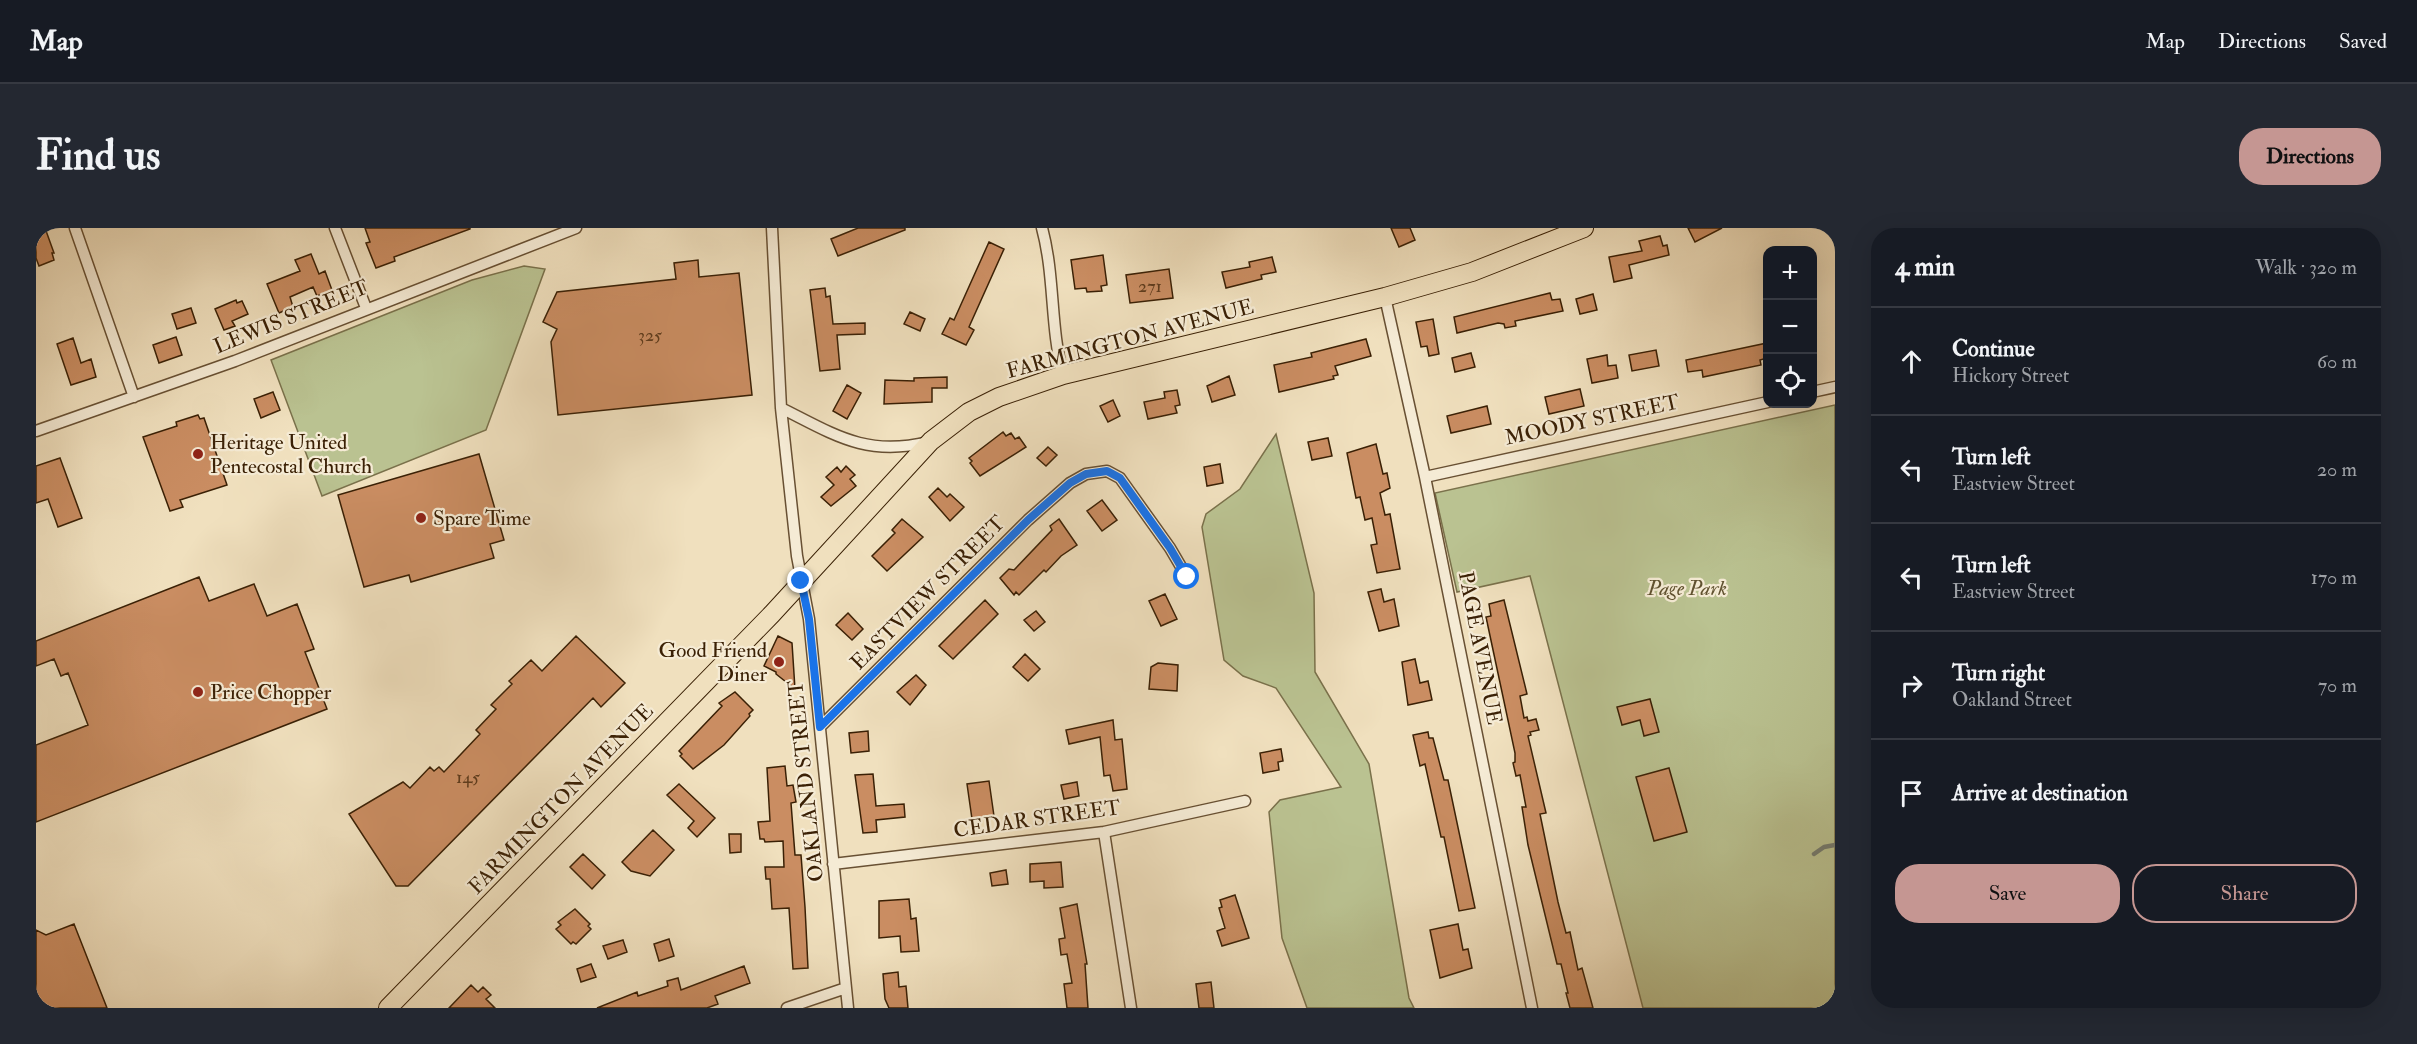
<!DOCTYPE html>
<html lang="en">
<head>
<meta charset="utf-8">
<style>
  body { margin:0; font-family:"IM FELL Double Pica",serif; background:#242831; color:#f1f3f6 }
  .controls { position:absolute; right:18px; top:18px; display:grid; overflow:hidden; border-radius:12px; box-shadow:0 6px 24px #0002 }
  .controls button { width:54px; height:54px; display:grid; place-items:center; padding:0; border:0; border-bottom:2px solid #363941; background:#171b24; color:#f1f3f6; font:30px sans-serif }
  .stop { position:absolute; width:18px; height:18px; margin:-14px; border:4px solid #1a73e8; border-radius:50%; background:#fff }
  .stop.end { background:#1a73e8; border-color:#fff; box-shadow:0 2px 6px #0008 }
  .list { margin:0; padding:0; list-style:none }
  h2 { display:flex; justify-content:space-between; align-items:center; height:78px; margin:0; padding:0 24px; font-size:26px }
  h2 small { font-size:20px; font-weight:400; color:#9ea1a6 }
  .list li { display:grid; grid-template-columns:39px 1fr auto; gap:18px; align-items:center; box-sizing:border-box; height:108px; padding:0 24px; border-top:2px solid #363941 }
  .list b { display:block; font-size:22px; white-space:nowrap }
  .list p { margin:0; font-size:20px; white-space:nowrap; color:#9ea1a6 }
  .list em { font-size:20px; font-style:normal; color:#9ea1a6 }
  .actions { display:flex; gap:12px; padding:18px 24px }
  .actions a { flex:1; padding:14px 0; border:2px solid #c59692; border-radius:24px; text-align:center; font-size:21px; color:#c59692 }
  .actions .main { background:#c59692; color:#111 }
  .icon { flex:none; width:33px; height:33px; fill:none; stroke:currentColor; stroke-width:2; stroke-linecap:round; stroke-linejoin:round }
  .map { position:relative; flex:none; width:1799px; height:780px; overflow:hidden; border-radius:24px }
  header { display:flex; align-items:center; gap:36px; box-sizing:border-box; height:84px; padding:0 30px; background:#171b24; border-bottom:2px solid #363941 }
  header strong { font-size:28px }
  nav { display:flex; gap:33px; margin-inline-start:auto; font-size:21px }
  .intro { display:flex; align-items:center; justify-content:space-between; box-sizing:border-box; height:144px; padding:0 36px }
  h1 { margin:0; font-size:42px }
  .button { padding:15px 27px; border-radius:24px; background:#c59692; color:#111; font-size:21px; font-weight:700 }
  main { display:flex; gap:36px; padding:0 36px }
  aside { flex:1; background:#171b24; border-radius:24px; box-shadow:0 6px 24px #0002 }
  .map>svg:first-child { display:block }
  .green { fill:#bac291; stroke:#7a714b; stroke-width:1.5 }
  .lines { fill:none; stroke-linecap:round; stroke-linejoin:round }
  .stream { stroke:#757d71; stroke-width:4.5 }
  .building { fill:#ca8d62; stroke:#3a2005; stroke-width:1.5 }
  .minor-casing { stroke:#685033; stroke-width:13 }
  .trunk-casing { stroke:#3a2005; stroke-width:20 }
  .minor { stroke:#f5ebd5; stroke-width:10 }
  .trunk { stroke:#f0e0be; stroke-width:18 }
  .route { stroke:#1a73e8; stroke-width:8 }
  .poi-dot { fill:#8f2418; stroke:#f5ebd5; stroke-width:2 }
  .labels { text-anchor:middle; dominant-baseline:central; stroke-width:4.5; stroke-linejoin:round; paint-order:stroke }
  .number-label { font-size:18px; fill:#5e3b1c }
  .street-label { font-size:21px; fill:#3a2005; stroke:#f5ebd5 }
  .poi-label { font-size:21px; fill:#3a2005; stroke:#f5ebd5; text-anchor:start }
  .park-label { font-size:21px; font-style:italic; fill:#60512f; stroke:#f5ebd5 }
</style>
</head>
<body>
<header>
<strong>Map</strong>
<nav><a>Map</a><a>Directions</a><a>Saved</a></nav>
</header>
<div class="intro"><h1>Find us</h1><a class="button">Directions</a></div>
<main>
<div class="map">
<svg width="1799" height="780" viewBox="0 0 1799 780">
  <rect width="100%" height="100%" fill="#f0e0be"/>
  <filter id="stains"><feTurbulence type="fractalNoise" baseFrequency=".00333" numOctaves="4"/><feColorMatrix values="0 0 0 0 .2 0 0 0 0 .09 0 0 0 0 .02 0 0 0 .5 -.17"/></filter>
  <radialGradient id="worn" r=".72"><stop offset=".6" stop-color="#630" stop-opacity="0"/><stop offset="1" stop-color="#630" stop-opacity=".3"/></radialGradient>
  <!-- green -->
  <path class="green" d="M488 38 509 41 450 202 286 268 235 132 436 52Z
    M1799 177V780H1607L1494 348 1421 364 1399 265Z
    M1240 206 1278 365 1279 444 1333 536 1373 770 1378 780H1271L1246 710 1233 584 1244 572 1305 559 1240 460 1207 448 1188 432 1166 299 1170 286 1204 261Z"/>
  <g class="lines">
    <!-- stream -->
    <path class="stream" d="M1778 626 1788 619 1799 617"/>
  </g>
  <!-- building -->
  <path class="building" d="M0 0H9L18 25H16L18 32 3 38 0 30Z
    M329 0H434V1L358 29 359 33 340 40 330 15 334 14Z
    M822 0H869V2L802 28 795 11Z
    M1355 0H1374L1379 12 1363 19Z
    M1652 0H1686L1659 14Z
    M1624 8 1627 18 1631 17 1633 27 1593 37 1596 50 1578 54 1573 29 1606 23 1603 13Z
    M953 14 968 21 933 99 938 102 930 117 906 106 914 90 918 92Z
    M275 26 283 46 289 43 296 62 281 68 277 59 254 69 257 79 243 85 231 56 264 43 259 32Z
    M1067 27 1071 57 1065 58 1066 63 1051 64 1050 60 1039 61 1035 32Z
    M1236 29 1240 44 1225 47 1226 51 1190 60 1186 44 1214 39 1213 34Z
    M662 32 663 49 703 45 716 167 522 187 515 114 521 101 507 94 521 64 640 51 638 35Z
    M1133 41 1137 70 1094 75 1090 47Z
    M789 60 790 69 794 68 797 96 829 95V106L801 107 804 141 784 143 774 62Z
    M1514 65 1516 72 1524 71 1527 83 1479 93 1480 98 1469 100 1468 96 1462 95 1421 105 1418 89Z
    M1557 66 1561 82 1544 86 1540 71Z
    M200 72 201 75 206 73 212 86 196 93 199 98 188 102 179 81Z
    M155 80 160 95 141 101 136 86Z
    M874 84 889 91 884 103 868 96Z
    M1397 91 1403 126 1393 128 1391 118 1385 119 1380 94Z
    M140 109 146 127 123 135 117 117Z
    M37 110 45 135 55 131 60 149 35 157 21 116Z
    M1330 111 1335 128 1299 138 1302 147 1297 148 1298 151 1243 164 1238 137 1276 129 1275 125Z
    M1731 115V130L1724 132 1725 137 1667 149 1666 142 1652 144 1650 132Z
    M1620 122 1623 138 1596 143 1593 127Z
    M1435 125 1439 139 1419 144 1416 130Z
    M1571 127 1572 138 1580 137 1582 150 1556 155 1551 131Z
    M1193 148 1199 167 1176 174 1171 158Z
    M911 149V160H896V174L848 176 849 152 878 153V150Z
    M811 157 825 165 811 191 797 183Z
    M1544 161 1548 178 1513 186 1509 169Z
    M1141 162 1144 177 1139 178 1141 185 1112 191 1108 174 1129 170 1128 164Z
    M237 164 244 182 225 190 218 171Z
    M1077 172 1084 188 1072 194 1064 178Z
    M1451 178 1455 196 1415 205 1411 188Z
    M162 187 164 191 168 190 191 257 144 272 147 279 134 283 107 209 141 198 140 194Z
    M967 204 970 208 975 205 979 211 983 209 990 219 944 248 934 235 936 233 933 230Z
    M1292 210 1296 228 1276 232 1272 214Z
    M1340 216 1347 246 1351 245 1354 260 1344 265 1349 287 1354 286 1364 341 1341 345 1335 317 1341 316 1336 290 1329 292 1324 269 1320 270 1311 225Z
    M1012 219 1021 227 1010 238 1001 230Z
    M443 226 468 312 454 316 458 330 375 354 373 347 328 359 302 267Z
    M24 230 46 290 22 299 12 271 0 275V238Z
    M1184 236 1187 255 1171 258 1168 239Z
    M810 238 819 247 814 251 820 258 795 278 785 269 798 257 790 249 801 239 805 244Z
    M902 260 911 269 914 266 928 279 914 293 893 269Z
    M1066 272 1081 292 1066 303 1051 283Z
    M866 291 887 309 851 343 836 328 859 305 856 302Z
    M1023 291 1041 317 1025 328 1010 344 1008 342 983 367 980 364 978 367 964 350 973 341 978 342 1016 302 1014 298Z
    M163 349 173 373 218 356 231 388 261 376 278 421 269 424 291 481 0 594V517L52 497 32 445 25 448 18 431 0 438V413Z
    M1345 361 1348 374 1358 371 1363 398 1343 403 1332 364Z
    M1129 366 1141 391 1125 398 1113 373Z
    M949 372 962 386 917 431 903 418Z
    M1468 372 1491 466 1484 468 1488 490 1491 489 1492 493 1500 491 1503 502 1494 504 1495 507 1492 508 1510 585 1504 586 1522 674 1530 705 1534 704 1542 742 1546 740 1557 780H1534L1530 765H1532L1525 736H1521L1492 617 1486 579H1490L1484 547 1480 548 1477 535 1479 534V525L1450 389 1455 388 1453 376Z
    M1000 383 1009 394 998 403 988 392Z
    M812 385 827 401 816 412 800 397Z
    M540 408 589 455 565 479 557 470 372 658H360L313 586 367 554 374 560 394 539 398 543 403 539 408 544 444 506 440 502 460 481 455 477 476 456 473 453 495 432 506 443Z
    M742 408 756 415 759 461 740 446V444L728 438Z
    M989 426 1004 441 992 453 977 439Z
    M1379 431 1384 455 1392 453 1396 472 1372 477 1366 434Z
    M1122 435 1142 437 1141 463 1113 461 1115 439Z
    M880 447 890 457 874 477 861 464Z
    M699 464 717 482 713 486 714 488 688 517 657 541 644 528 646 526 643 523 686 478 683 475Z
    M1614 471 1623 504 1608 508 1604 492 1586 497 1581 479Z
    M1077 492 1079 512 1086 511 1091 561 1077 563 1074 547 1068 548 1064 509 1033 516 1030 502Z
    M832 503 833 523 815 525 813 505Z
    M1392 504 1393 510H1397L1408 552H1412L1439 680 1423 683 1408 609H1405L1389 536 1384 538 1377 507Z
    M1245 521 1247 533 1242 534 1243 542 1227 545 1224 525Z
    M749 538 751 558 757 557 760 574 755 575 759 627H765L769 679 772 740 757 741 753 680 736 681 734 651H730L729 639H748L747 613 729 614 728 611H724L722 594 734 593 731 540Z
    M1633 540 1651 604 1618 613 1600 549Z
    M837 546 840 578 868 576 869 589 840 592 841 604 827 605 819 547Z
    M953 553 958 588 936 591 931 556Z
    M1041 554 1043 568 1028 571 1025 557Z
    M643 556 679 590 661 609 652 600 658 593 631 567Z
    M617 602 638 622 614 648 595 643 586 634Z
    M693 606H705V624L694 625Z
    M547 626 569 647 556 661 534 639Z
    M1025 634 1027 659 1008 660V653L994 654V636Z
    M970 642 972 656 956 658 954 645Z
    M1199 667 1213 710 1186 718 1181 703 1189 700 1183 680 1186 679 1184 672Z
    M873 671 875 691 880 690 883 723 865 724 864 708 843 710V673Z
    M1041 676 1051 736H1049L1052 780H1031L1028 756 1036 755 1031 726 1025 727 1023 711 1029 710 1024 680Z
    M539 681 554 696 552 698 555 701 540 716 537 714 535 716 520 701 525 697 522 694Z
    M38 696 71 780H0V702L10 707Z
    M1422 696 1427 722 1432 721 1436 740 1404 750 1394 702Z
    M633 711 638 728 623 733 618 716Z
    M587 712 591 724 572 731 567 718Z
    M555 736 560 749 545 754 541 741Z
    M708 738 714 755 679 768 682 776 671 780H561L601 764 602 768 632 758 631 753 642 750 645 762Z
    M862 744 863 759 870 758 872 780H853L849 771 847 746Z
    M1175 754 1178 780H1163L1160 756Z
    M435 757 442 764 447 759 455 767 450 771 459 780H413Z"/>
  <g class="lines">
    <defs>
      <path id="minor" d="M39 0 98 169
        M299 0 330 80
        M736 0 745 180 761 328 773 391 812 780
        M1006 0C1019 48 1014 99 1027 147
        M1349 69 1389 249 1496 780
        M1776 164 1799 159
        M745 180C799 207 830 229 892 214
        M0 203 199 133 540 0
        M1389 249 1732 174
        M784 499 992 292 1034 255 1050 246 1071 243 1084 250 1134 320 1151 349
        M1068 604 1095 780
        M797 636 1068 604 1209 573
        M751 780 810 760"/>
      <path id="trunk" d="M352 780 736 386 895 213 933 184 963 169 1027 147 1349 69 1436 44 1548 0"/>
    </defs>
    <!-- minor casing -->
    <use href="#minor" class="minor-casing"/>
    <!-- trunk casing -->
    <use href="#trunk" class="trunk-casing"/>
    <!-- minor -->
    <use href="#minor" class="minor"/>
    <!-- trunk -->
    <use href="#trunk" class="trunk"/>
  </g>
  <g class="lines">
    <!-- route -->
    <path class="route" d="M765 353 773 391 784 499 992 292 1034 255 1050 246 1071 243 1084 250 1134 320 1151 349"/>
  </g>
  <!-- markers -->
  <g class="poi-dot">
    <circle cx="162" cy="226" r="6"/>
    <circle cx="385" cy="290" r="6"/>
    <circle cx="743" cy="434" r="6"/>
    <circle cx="162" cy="464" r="6"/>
  </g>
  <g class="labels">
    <!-- number labels -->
    <g class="number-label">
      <text x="1114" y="58">271</text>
      <text x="614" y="107">325</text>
      <text x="432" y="549">145</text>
    </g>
    <!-- street labels -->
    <g class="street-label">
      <text transform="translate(255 89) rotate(-22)">LEWIS STREET</text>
      <text transform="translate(1094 111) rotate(-15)">FARMINGTON AVENUE</text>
      <text transform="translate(1556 192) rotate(-12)">MOODY STREET</text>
      <text transform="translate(892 365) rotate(-45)">EASTVIEW STREET</text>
      <text transform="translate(1444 420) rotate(79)">PAGE AVENUE</text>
      <text transform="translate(770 553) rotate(-96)">OAKLAND STREET</text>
      <text transform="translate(525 571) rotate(-46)">FARMINGTON AVENUE</text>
      <text transform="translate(1001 591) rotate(-8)">CEDAR STREET</text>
    </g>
    <!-- poi labels -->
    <g class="poi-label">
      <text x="174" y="214">Heritage United<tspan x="174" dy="24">Pentecostal Church</tspan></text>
      <text x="397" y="290">Spare Time</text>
      <text x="731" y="422" text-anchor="end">Good Friend<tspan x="731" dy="24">Diner</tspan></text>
      <text x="174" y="464">Price Chopper</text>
    </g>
    <!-- park labels -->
    <g class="park-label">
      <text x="1651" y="360">Page Park</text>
    </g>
  </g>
  <rect width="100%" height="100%" filter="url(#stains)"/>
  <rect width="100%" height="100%" fill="url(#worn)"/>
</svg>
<div class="controls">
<button>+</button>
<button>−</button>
<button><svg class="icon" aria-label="locate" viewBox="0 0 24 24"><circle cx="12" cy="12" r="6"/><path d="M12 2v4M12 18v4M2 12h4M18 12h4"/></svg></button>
</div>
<div class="stop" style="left:1151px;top:349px"></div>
<div class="stop end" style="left:765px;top:353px"></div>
</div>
<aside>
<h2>4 min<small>Walk · 320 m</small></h2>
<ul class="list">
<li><svg class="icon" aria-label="ahead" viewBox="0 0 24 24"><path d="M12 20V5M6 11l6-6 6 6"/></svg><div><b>Continue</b><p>Hickory Street</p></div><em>60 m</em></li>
<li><svg class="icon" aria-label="left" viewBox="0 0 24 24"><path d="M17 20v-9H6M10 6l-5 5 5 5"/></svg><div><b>Turn left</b><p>Eastview Street</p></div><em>20 m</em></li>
<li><svg class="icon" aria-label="left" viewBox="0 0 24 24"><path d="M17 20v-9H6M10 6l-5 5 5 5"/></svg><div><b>Turn left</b><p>Eastview Street</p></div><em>170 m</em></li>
<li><svg class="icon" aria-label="right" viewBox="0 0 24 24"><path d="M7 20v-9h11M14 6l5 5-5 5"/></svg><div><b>Turn right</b><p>Oakland Street</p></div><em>70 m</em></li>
<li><svg class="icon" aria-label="arrive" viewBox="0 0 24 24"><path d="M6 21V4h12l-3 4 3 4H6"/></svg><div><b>Arrive at destination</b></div></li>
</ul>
<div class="actions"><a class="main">Save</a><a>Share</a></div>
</aside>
</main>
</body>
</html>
